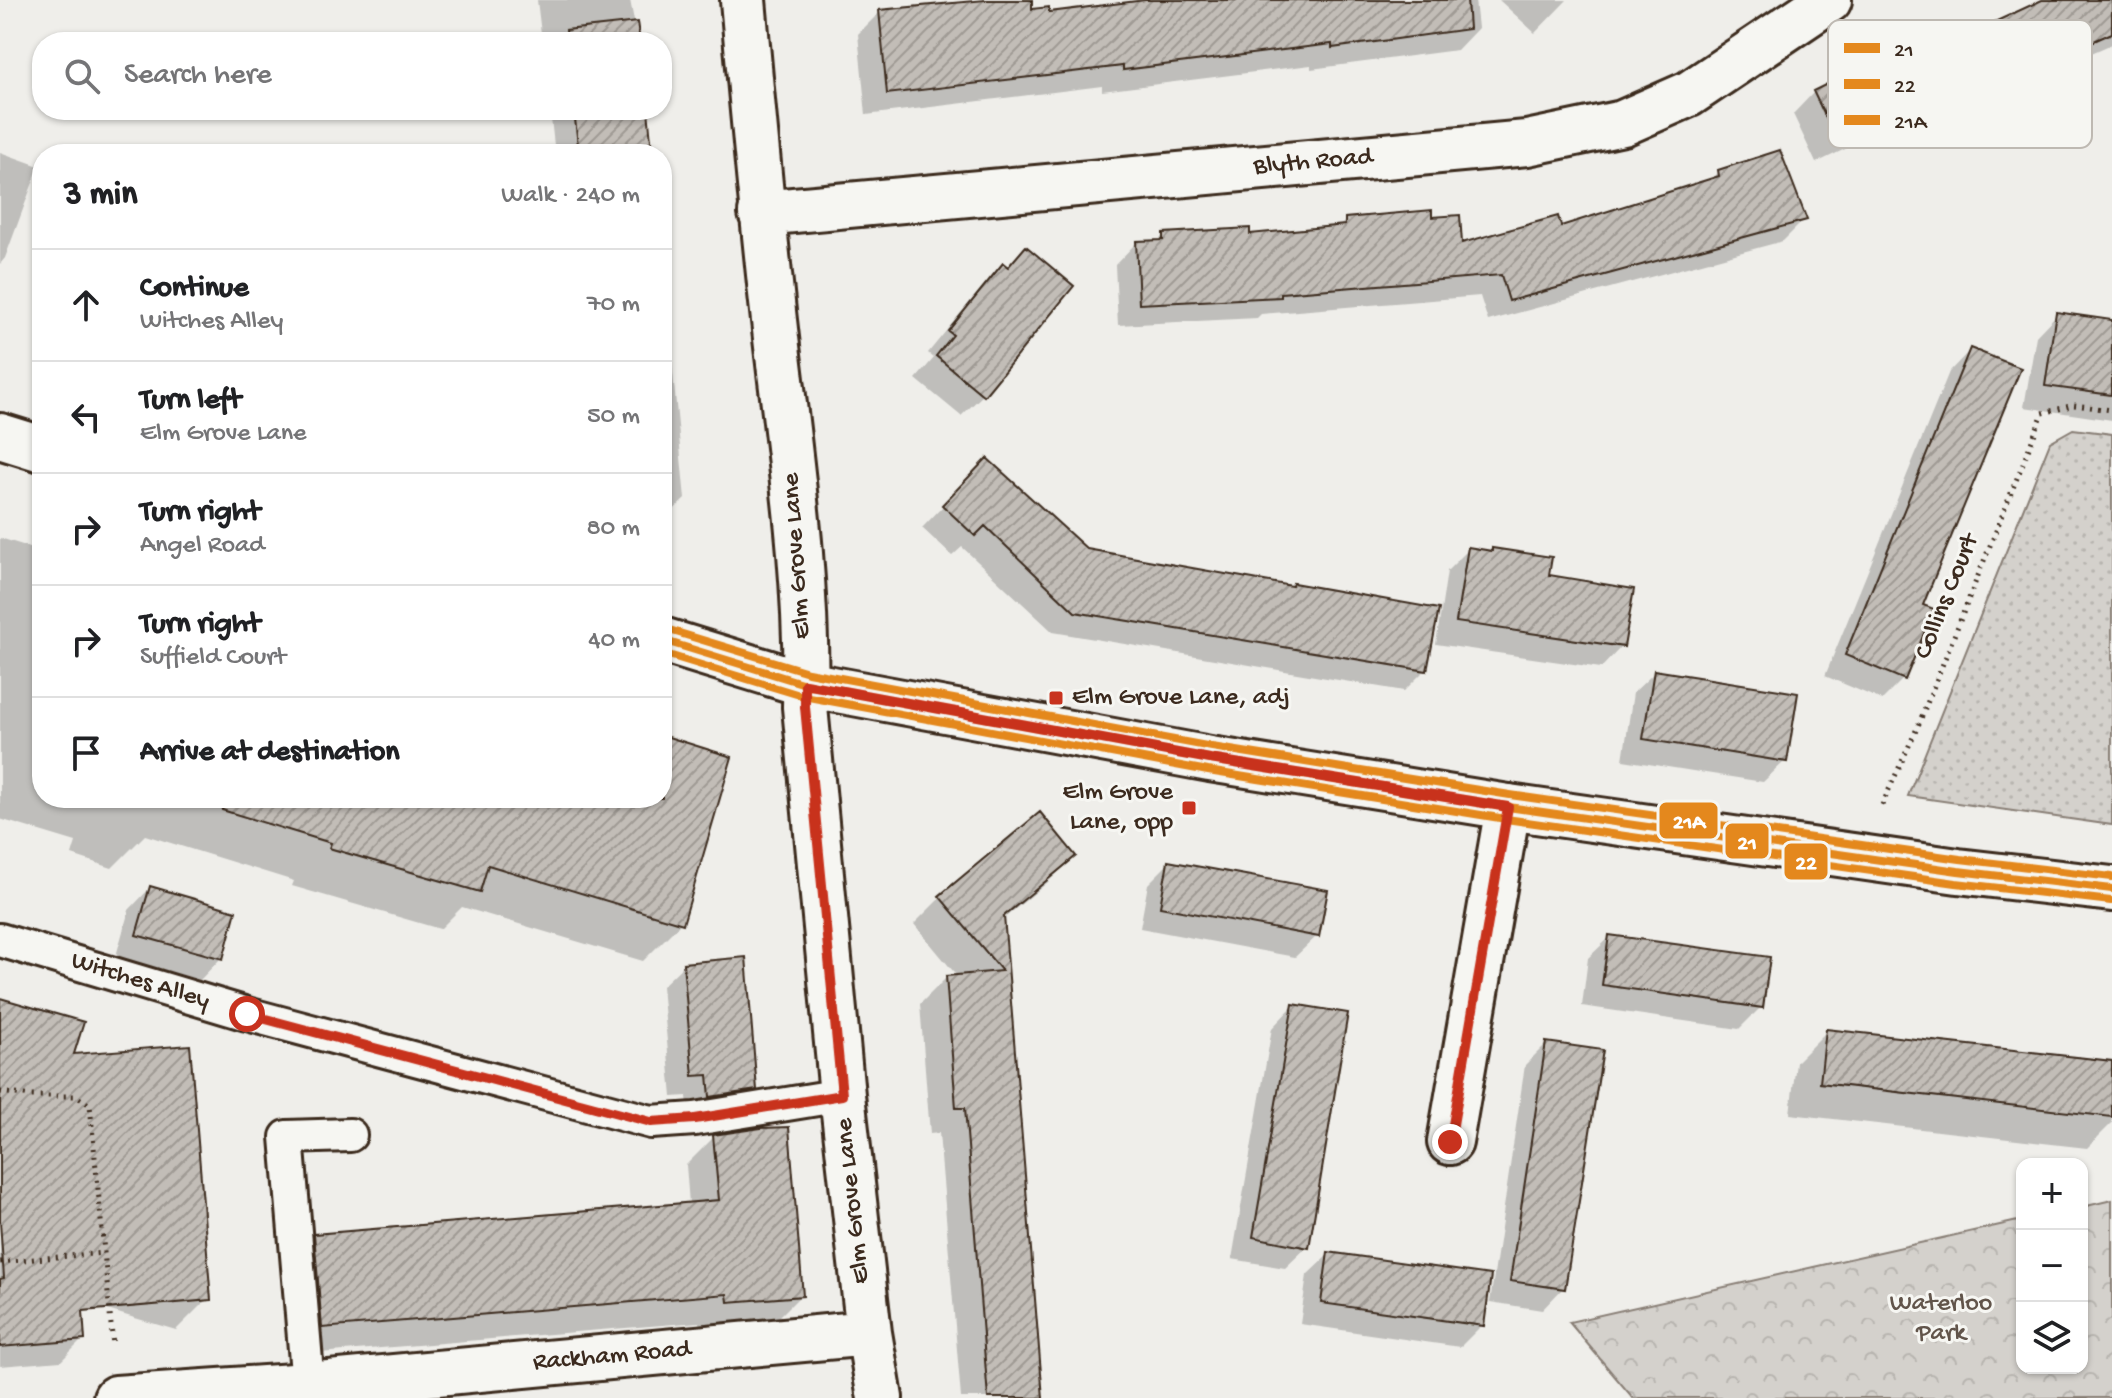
<!DOCTYPE html>
<html lang="en">
<head>
<meta charset="utf-8">
<style>
  body { margin:0; font-family:"Gochi Hand",sans-serif; background:#f6f6f6; color:#202124 }
  .controls { position:absolute; right:24px; bottom:24px; display:grid; overflow:hidden; border-radius:16px; box-shadow:0 2px 6px #0004 }
  .controls button { width:72px; height:72px; display:grid; place-items:center; padding:0; border:0; border-bottom:2px solid #e0e0e0; background:#fff; color:#202124; font:40px sans-serif }
  .stop { position:absolute; width:24px; height:24px; margin:-18px; border:6px solid #c8321e; border-radius:50%; background:#fff }
  .stop.end { background:#c8321e; border-color:#fff; box-shadow:0 2px 8px #0008 }
  .list { margin:0; padding:0; list-style:none }
  h2 { display:flex; justify-content:space-between; align-items:center; height:104px; margin:0; padding:0 32px; font-size:34px }
  h2 small { font-size:26px; font-weight:400; color:#757577 }
  .list li { display:grid; grid-template-columns:52px 1fr auto; gap:24px; align-items:center; box-sizing:border-box; height:112px; padding:0 32px; border-top:2px solid #e0e0e0 }
  .list b { display:block; font-size:30px; white-space:nowrap }
  .list p { margin:0; font-size:26px; white-space:nowrap; color:#757577 }
  .list em { font-size:26px; font-style:normal; color:#757577 }
  .icon { flex:none; width:44px; height:44px; fill:none; stroke:currentColor; stroke-width:2; stroke-linecap:round; stroke-linejoin:round }
  .map { position:relative; flex:none; width:2112px; height:1398px; overflow:hidden }
  .search { position:absolute; background:#fff; box-shadow:0 2px 6px #0004; left:32px; top:32px; width:640px; height:88px; display:flex; align-items:center; gap:20px; box-sizing:border-box; padding:0 28px; border-radius:32px; color:#757577; font-size:30px }
  .panel { position:absolute; background:#fff; box-shadow:0 2px 6px #0004; left:32px; top:144px; width:640px; height:664px; border-radius:32px }
  .map>svg:first-child { display:block }
  .grass { fill:url(#grass-dots); stroke:#887e75; stroke-width:2 }
  .forest { fill:url(#forest-crowns); stroke:#887e75; stroke-width:2 }
  .shadow { fill:#0003 }
  .building { fill:url(#building-hatch); stroke:#3b2a1e; stroke-width:2 }
  .lines { fill:none; stroke-linecap:round; stroke-linejoin:round }
  .service-casing { stroke:#3b2a1e; stroke-width:38 }
  .minor-casing { stroke:#3b2a1e; stroke-width:50 }
  .tertiary-casing { stroke:#3b2a1e; stroke-width:50 }
  .path { stroke:#3b2a1e; stroke-width:5; stroke-dasharray:2 6; stroke-linecap:butt }
  .service { stroke:#f6f6f2; stroke-width:32 }
  .minor { stroke:#f6f6f2; stroke-width:44 }
  .tertiary { stroke:#f6f6f2; stroke-width:44 }
  .bus-1-casing { stroke:#f6f6f2; stroke-width:14 }
  .bus-2-casing { stroke:#f6f6f2; stroke-width:14 }
  .bus-3-casing { stroke:#f6f6f2; stroke-width:14 }
  .bus-1 { stroke:#e4881d; stroke-width:8 }
  .bus-2 { stroke:#e4881d; stroke-width:8 }
  .bus-3 { stroke:#e4881d; stroke-width:8 }
  .route { stroke:#c8321e; stroke-width:10 }
  .poi-dot { fill:#c8321e; stroke:#f6f6f2; stroke-width:3 }
  .labels { text-anchor:middle; dominant-baseline:central; stroke-width:6; stroke-linejoin:round; paint-order:stroke }
  .street-label { font-size:26px; fill:#3b2a1e; stroke:#f6f6f2 }
  .poi-label { font-size:26px; fill:#3b2a1e; stroke:#f6f6f2; text-anchor:start }
  .park-label { font-size:26px; fill:#61544a; stroke:#f6f6f2 }
  .key { fill:#f6f6f2; stroke:#beb9b2; stroke-width:2 }
  .key-label { font-size:22px; fill:#3b2a1e }
  .line-badge { stroke:#f6f6f2; stroke-width:3 }
  .badge-label { font-size:22px; text-anchor:middle; font-weight:bold; fill:#fff }
</style>
</head>
<body>
<div class="map">
<svg width="2112" height="1398" viewBox="0 0 2112 1398">
  <defs>
    <pattern id="grass-dots" width="8" height="8" patternUnits="userSpaceOnUse" patternTransform="scale(2)"><rect width="8" height="8" fill="#d4d1cc"/><path d="M2 2h.1M6 6h.1" fill="none" stroke="#b7b4af" stroke-width="1.8" stroke-linecap="round"/></pattern>
    <pattern id="forest-crowns" width="20" height="18" patternUnits="userSpaceOnUse" patternTransform="scale(2)"><rect width="20" height="18" fill="#d4d1cc"/><path d="M2 6a3 3 0 1 1 6 0M12 15a3 3 0 1 1 6 0" fill="none" stroke="#b7b4af"/></pattern>
    <pattern id="building-hatch" width="6" height="6" patternUnits="userSpaceOnUse" patternTransform="scale(2)"><rect width="6" height="6" fill="#c2bdb7"/><path d="M-1 1l2-2M0 6l6-6M5 7l2-2" fill="none" stroke="#9f9a94"/></pattern>
  </defs>
  <rect width="100%" height="100%" fill="#efeeea"/>
  <filter id="ink" filterUnits="userSpaceOnUse"><feTurbulence type="fractalNoise" baseFrequency=".0125" numOctaves="2"/><feDisplacementMap in="SourceGraphic" scale="16" xChannelSelector="R" yChannelSelector="G"/><feConvolveMatrix kernelMatrix="1 2 1 2 8 2 1 2 1" color-interpolation-filters="sRGB"/></filter>
  <g filter="url(#ink)">
    <!-- grass -->
    <path class="grass" d="M2073 429 2112 434V825L1908 796 2050 442Z"/>
    <!-- forest -->
    <path class="forest" d="M2112 1200V1398H1633L1569 1322 2022 1220V1368H2082V1207Z"/>
    <!-- shadow -->
    <path class="shadow" d="M537 0H630L638 42H542Z
      M982 0H1030V11L1047 14 1170 0H1475L1478 28 1457 50 1311 69V65L1102 91V86L866 115 858 34 880 12 979 3Z
      M1499 0H1567L1535 33Z
      M2048 0H2112V44L1989 98 1968 48 1989 26Z
      M1967 80 1945 101 1816 163 1793 114 1814 92Z
      M550 110H646L650 150 648 154H555Z
      M0 152 39 166 5 258 0 264Z
      M1719 172 1805 219 1783 241 1488 321 1480 296 1261 314 1257 318 1118 325 1115 265 1136 243H1156L1164 235 1248 236 1338 228 1346 220H1431L1460 246 1560 229 1709 182Z
      M1026 248 1071 286 983 395 961 416 916 379 934 358 928 353 982 287 1003 265 1006 268Z
      M662 256 672 328 669 331 685 499 662 521Z
      M2057 314 2112 322V420L2024 407 2036 336Z
      M1970 350 1921 606 1904 678 1882 700 1825 676 1949 372Z
      M987 460 1086 551 1425 670 1404 691 1053 632 962 547 952 556 922 528Z
      M0 538 42 551V798H662V738L681 923 643 961 462 907 440 929 292 886 294 881 145 835 112 868 72 855 76 842 0 819Z
      M1469 549 1490 553 1493 550 1547 577 1622 646 1601 668 1436 644 1447 571Z
      M1655 672 1785 761 1763 782 1623 760 1633 693Z
      M1074 856 1048 882 1002 920 1041 1398H961L939 1133 930 1134 920 1004 947 977H958L914 924 940 898Z
      M1169 863 1317 936 1295 957 1140 928 1148 884Z
      M150 888 221 958 200 980 116 956 129 910Z
      M1610 937 1761 1007 1739 1029 1582 1006 1588 958Z
      M684 965 755 1089 734 1110 689 1118 687 1096 672 1097 662 986Z
      M0 1000 71 1057 209 1297 176 1330 80 1302 83 1339 61 1361 0 1366V1281L5 1280 0 1279Z
      M1293 1006 1307 1247 1285 1268 1232 1259 1272 1028Z
      M1827 1031 2112 1063V1123L2087 1148 1790 1114 1796 1062Z
      M1546 1044 1563 1288 1542 1310 1490 1302 1525 1065Z
      M714 1137 801 1295 773 1323 700 1329 699 1322 295 1355 287 1264 315 1236 689 1204 686 1165Z
      M1329 1254 1482 1325 1460 1347 1300 1324 1307 1275Z"/>
    <!-- building -->
    <path class="building" d="M985 0H1032V9L1049 7V12L1145 0H1467L1469 29 1332 48V44L1123 70V66L887 94 879 10Z
      M2042 0H2112V33L2011 78 1988 25Z
      M637 22 640 42H567L566 30Z
      M1943 27 1969 80 1838 143 1813 91Z
      M574 110H648L652 151H649L650 154H579Z
      M1780 150 1807 220 1509 301 1501 275 1281 293V297L1139 304 1136 241 1163 240V233L1250 228V234L1345 225V218L1432 210V217L1460 215 1462 243 1558 216 1561 226 1719 176 1718 170Z
      M1026 246 1074 286 984 396 936 356 953 335 948 331 1003 263 1008 267Z
      M2056 312 2112 320V395L2045 386Z
      M1970 348 2021 368 1923 605 1934 609 1905 680 1845 655Z
      M987 458 1087 549 1292 586 1293 583 1439 609 1427 671 1075 612 985 526 975 536 942 505Z
      M1468 547 1492 551V548L1552 557 1549 575 1634 589 1624 647 1456 622Z
      M1654 670 1798 693 1787 762 1643 739Z
      M662 735 732 757 683 924 488 865 480 892 329 848 331 843 222 810 223 798H662Z
      M1040 812 1076 856 1004 916 1043 1398H988L965 1108H956L946 976 1002 971 939 896Z
      M1168 861 1328 890 1319 937 1160 907Z
      M150 886 236 911 223 959 136 935Z
      M1609 935 1770 957 1763 1008 1602 985Z
      M746 957 757 1090 710 1097 708 1075 693 1076 683 963Z
      M0 998 84 1022 74 1054 190 1045 211 1300 83 1311 85 1340 0 1347V1279L4 1278 0 1222Z
      M1293 1004 1348 1013 1309 1248 1253 1237Z
      M1826 1029 2112 1061V1117L1820 1083Z
      M1546 1042 1603 1050 1565 1289 1510 1281Z
      M789 1127 803 1296 728 1302 727 1294 322 1328 314 1234 719 1200 713 1135 761 1128Z
      M1328 1252 1491 1275 1484 1326 1321 1303Z"/>
    <g class="lines">
      <defs>
        <path id="service" d="M0 940 247 1014 651 1122 695 1119 842 1095
          M308 1385 287 1137 350 1135"/>
        <path id="minor" d="M743 0C753 113 763 226 776 338 790 458 809 587 805 707L842 1095 869 1333 880 1398
          M761 213 1527 143 1623 123 1689 94 1829 0
          M1450 1142 1508 807
          M116 1398 308 1385 869 1333"/>
        <path id="tertiary" d="M0 436 42 449
          M662 640 805 684 1210 759 1508 807 1958 871 2112 889"/>
      </defs>
      <!-- service casing -->
      <use href="#service" class="service-casing"/>
      <!-- minor casing -->
      <use href="#minor" class="minor-casing"/>
      <!-- tertiary casing -->
      <use href="#tertiary" class="tertiary-casing"/>
      <!-- path -->
      <path class="path" d="M1882 805 1918 726 2043 413 2074 405 2112 410
        M0 1092 31 1096H76L90 1105 113 1346
        M0 1262 103 1253"/>
      <!-- service -->
      <use href="#service" class="service"/>
      <!-- minor -->
      <use href="#minor" class="minor"/>
      <!-- tertiary -->
      <use href="#tertiary" class="tertiary"/>
      <defs>
        <path id="bus-1" d="M662 640 805 684 1210 759 1508 807 1958 871 2112 889"/>
        <path id="bus-2" d="M662 653 803 696 1208 771 1506 819 1956 883 2111 901"/>
        <path id="bus-3" d="M666 629 808 672 1212 747 1510 795 1960 859 2112 877"/>
      </defs>
      <!-- bus-1 casing -->
      <use href="#bus-1" class="bus-1-casing"/>
      <!-- bus-2 casing -->
      <use href="#bus-2" class="bus-2-casing"/>
      <!-- bus-3 casing -->
      <use href="#bus-3" class="bus-3-casing"/>
      <!-- bus-1 -->
      <use href="#bus-1" class="bus-1"/>
      <!-- bus-2 -->
      <use href="#bus-2" class="bus-2"/>
      <!-- bus-3 -->
      <use href="#bus-3" class="bus-3"/>
    </g>
  </g>
  <g class="lines" filter="url(#ink)">
    <!-- route -->
    <path class="route" d="M247 1014 651 1122 695 1119 842 1095 805 707V684L1210 759 1508 807 1450 1142"/>
  </g>
  <!-- markers -->
  <g class="poi-dot">
    <rect x="1048" y="690" width="16" height="16" rx="4"/>
    <rect x="1181" y="800" width="16" height="16" rx="4"/>
  </g>
  <g class="labels">
    <!-- street labels -->
    <g class="street-label">
      <text transform="translate(1313 163) rotate(-5)">Blyth Road</text>
      <text transform="translate(798 556) rotate(-94)">Elm Grove Lane</text>
      <text transform="translate(1948 597) rotate(-68)">Collins Court</text>
      <text transform="translate(140 982) rotate(17)">Witches Alley</text>
      <text transform="translate(854 1201) rotate(-96)">Elm Grove Lane</text>
      <text transform="translate(612 1357) rotate(-5)">Rackham Road</text>
    </g>
    <!-- poi labels -->
    <g class="poi-label">
      <text x="1072" y="698">Elm Grove Lane, adj</text>
      <text x="1173" y="793" text-anchor="end">Elm Grove<tspan x="1173" dy="30">Lane, opp</tspan></text>
    </g>
    <!-- park labels -->
    <g class="park-label">
      <text x="1941" y="1304">Waterloo<tspan x="1941" dy="30">Park</tspan></text>
    </g>
  </g>
  <!-- legend -->
  <rect x="1828" y="20" width="264" height="128" rx="12" class="key"/>
  <rect x="1844" y="43" width="36" height="10" fill="#e4881d"/>
  <rect x="1844" y="79" width="36" height="10" fill="#e4881d"/>
  <rect x="1844" y="115" width="36" height="10" fill="#e4881d"/>
  <g class="key-label">
    <text x="1894" y="56">21</text>
    <text x="1894" y="92">22</text>
    <text x="1894" y="128">21A</text>
  </g>
  <g class="line-badge">
    <rect x="1658" y="801" width="61" height="39" rx="8" fill="#e4881d"/>
    <rect x="1724" y="822" width="46" height="38" rx="8" fill="#e4881d"/>
    <rect x="1783" y="842" width="46" height="39" rx="8" fill="#e4881d"/>
  </g>
  <g class="badge-label">
    <text x="1689" y="828">21A</text>
    <text x="1747" y="849">21</text>
    <text x="1806" y="869">22</text>
  </g>
</svg>
<div class="controls">
<button>+</button>
<button>−</button>
<button><svg class="icon" aria-label="layers" viewBox="0 0 24 24"><path d="M12 4l9 5-9 5-9-5zM3 14l9 5 9-5"/></svg></button>
</div>
<div class="stop" style="left:247px;top:1014px"></div>
<div class="stop end" style="left:1450px;top:1142px"></div>
<div class="search"><svg class="icon" aria-label="search" viewBox="0 0 24 24"><circle cx="10" cy="10" r="6"/><path d="M15 15l6 6"/></svg>Search here</div>
<section class="panel">
<h2>3 min<small>Walk · 240 m</small></h2>
<ul class="list">
<li><svg class="icon" aria-label="ahead" viewBox="0 0 24 24"><path d="M12 20V5M6 11l6-6 6 6"/></svg><div><b>Continue</b><p>Witches Alley</p></div><em>70 m</em></li>
<li><svg class="icon" aria-label="left" viewBox="0 0 24 24"><path d="M17 20v-9H6M10 6l-5 5 5 5"/></svg><div><b>Turn left</b><p>Elm Grove Lane</p></div><em>50 m</em></li>
<li><svg class="icon" aria-label="right" viewBox="0 0 24 24"><path d="M7 20v-9h11M14 6l5 5-5 5"/></svg><div><b>Turn right</b><p>Angel Road</p></div><em>80 m</em></li>
<li><svg class="icon" aria-label="right" viewBox="0 0 24 24"><path d="M7 20v-9h11M14 6l5 5-5 5"/></svg><div><b>Turn right</b><p>Suffield Court</p></div><em>40 m</em></li>
<li><svg class="icon" aria-label="arrive" viewBox="0 0 24 24"><path d="M6 21V4h12l-3 4 3 4H6"/></svg><div><b>Arrive at destination</b></div></li>
</ul>
</section>
</div>
</body>
</html>
